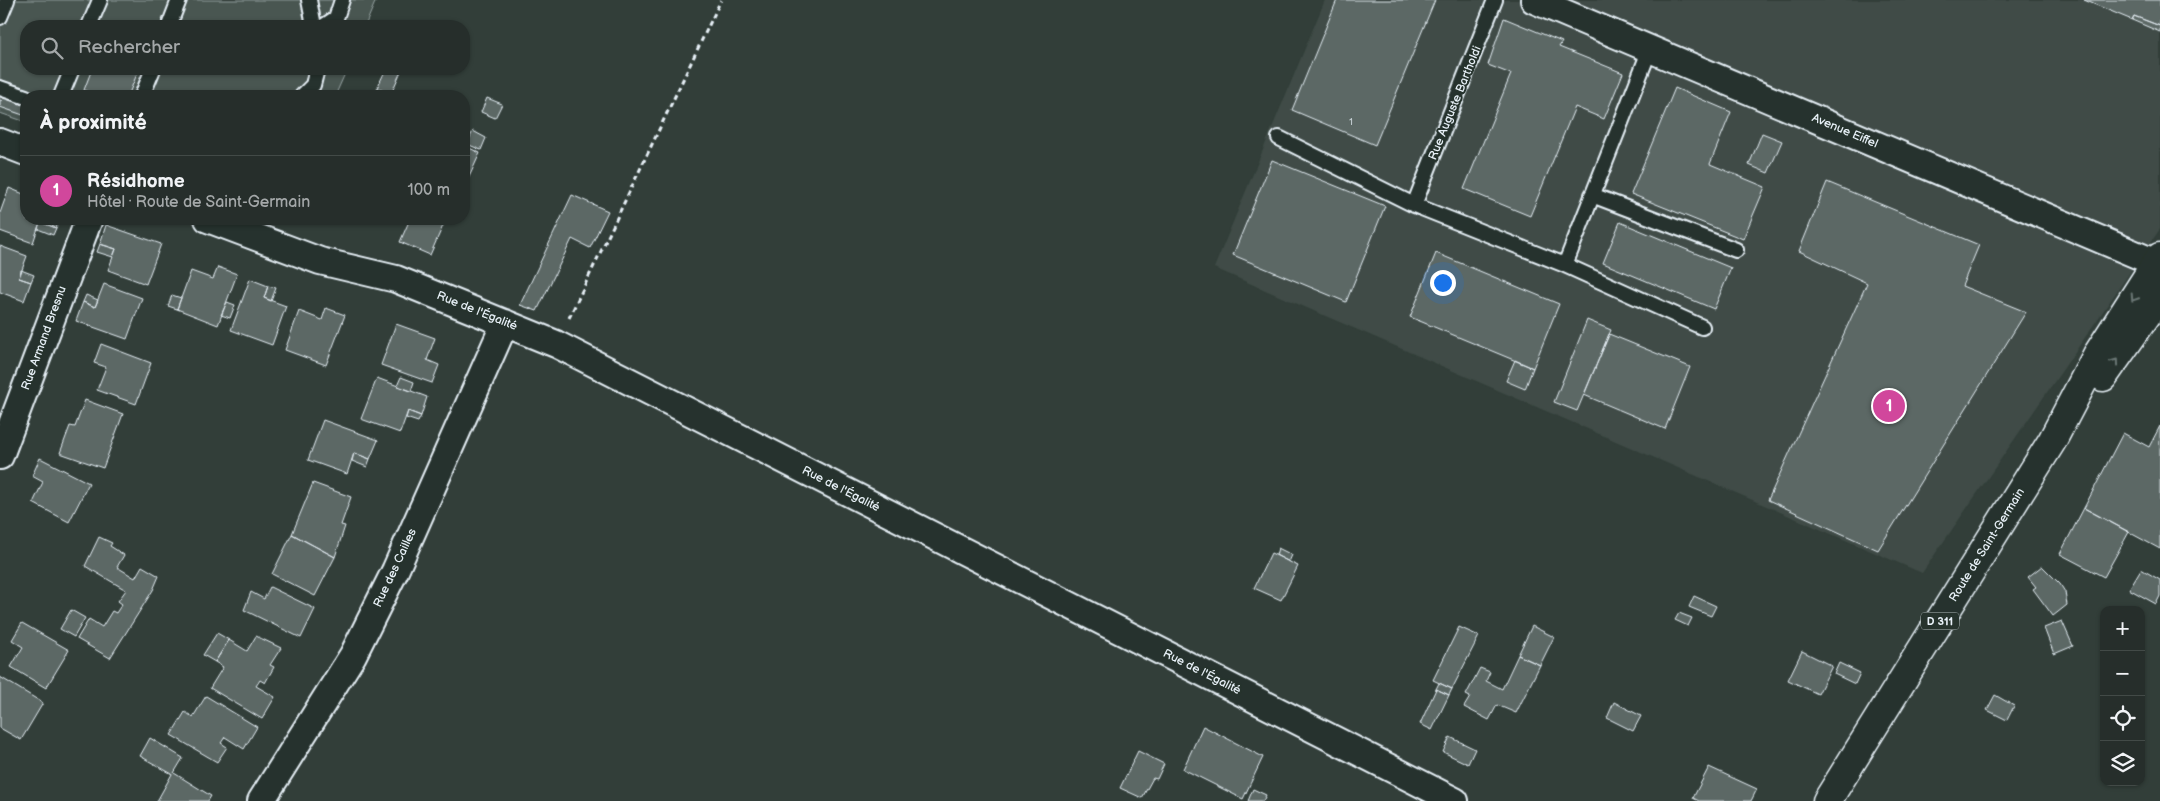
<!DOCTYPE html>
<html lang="fr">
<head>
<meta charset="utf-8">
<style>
  body { margin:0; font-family:"Balsamiq Sans",sans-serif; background:#323a37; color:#f1f3f6 }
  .controls { position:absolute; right:15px; bottom:15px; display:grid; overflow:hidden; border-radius:10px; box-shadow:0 1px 4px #0004 }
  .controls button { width:45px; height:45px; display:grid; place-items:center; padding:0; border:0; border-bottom:1px solid #424a47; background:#262e2b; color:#f1f3f6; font:25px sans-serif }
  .you { position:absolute; left:1442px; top:282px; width:18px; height:18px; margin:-12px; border:4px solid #fff; border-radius:50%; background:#1a73e8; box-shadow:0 0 0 8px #1a73e833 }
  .badge { display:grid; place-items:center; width:32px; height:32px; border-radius:50%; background:#ffd166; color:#fff; font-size:16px; font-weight:700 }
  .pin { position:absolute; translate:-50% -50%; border:2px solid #fff; box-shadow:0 1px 5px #0006 }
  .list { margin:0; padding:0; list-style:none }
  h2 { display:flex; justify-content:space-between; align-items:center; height:65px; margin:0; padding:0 20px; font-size:21px }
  h2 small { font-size:16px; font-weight:400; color:#a4a8a9 }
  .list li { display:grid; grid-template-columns:32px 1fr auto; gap:15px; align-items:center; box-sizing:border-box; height:70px; padding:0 20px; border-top:1px solid #424a47 }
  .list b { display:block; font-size:19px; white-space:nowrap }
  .list p { margin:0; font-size:16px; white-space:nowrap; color:#a4a8a9 }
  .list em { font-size:16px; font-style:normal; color:#a4a8a9 }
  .icon { flex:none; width:28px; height:28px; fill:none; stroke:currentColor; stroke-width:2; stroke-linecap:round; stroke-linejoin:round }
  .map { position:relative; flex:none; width:2160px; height:801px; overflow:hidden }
  .search { position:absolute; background:#262e2b; box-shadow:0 1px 4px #0004; left:20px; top:20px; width:450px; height:55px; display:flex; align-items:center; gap:12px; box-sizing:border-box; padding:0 18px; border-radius:20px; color:#a4a8a9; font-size:19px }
  .panel { position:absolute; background:#262e2b; box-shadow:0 1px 4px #0004; left:20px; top:90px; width:450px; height:135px; border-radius:20px }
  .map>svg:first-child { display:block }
  .built { fill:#3f4b46 }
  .green { fill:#495651; stroke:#98a4a4 }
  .building { fill:#5c6865; stroke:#e8f1f8 }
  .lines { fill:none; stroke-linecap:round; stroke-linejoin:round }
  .service-casing { stroke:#e8f1f8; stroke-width:18 }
  .minor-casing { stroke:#e8f1f8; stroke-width:30 }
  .primary-casing { stroke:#e8f1f8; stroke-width:31 }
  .path { stroke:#e8f1f8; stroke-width:3; stroke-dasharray:5 4; stroke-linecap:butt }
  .service { stroke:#26332d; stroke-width:14 }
  .minor { stroke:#26332d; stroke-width:26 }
  .primary { stroke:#26332d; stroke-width:28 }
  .oneway { stroke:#6a7674 }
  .labels { text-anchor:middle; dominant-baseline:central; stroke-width:4; stroke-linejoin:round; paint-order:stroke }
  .number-label { font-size:10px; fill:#c5cfd3 }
  .shield { fill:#26332d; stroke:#aeb8bb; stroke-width:1 }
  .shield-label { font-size:11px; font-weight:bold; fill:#e8f1f8 }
  .street-label { font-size:12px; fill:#e8f1f8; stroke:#26332d }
</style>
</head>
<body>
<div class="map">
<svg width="2160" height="801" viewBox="0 0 2160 801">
  <rect width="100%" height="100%" fill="#323e39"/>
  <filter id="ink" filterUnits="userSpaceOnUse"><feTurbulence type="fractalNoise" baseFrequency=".02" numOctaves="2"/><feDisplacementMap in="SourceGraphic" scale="10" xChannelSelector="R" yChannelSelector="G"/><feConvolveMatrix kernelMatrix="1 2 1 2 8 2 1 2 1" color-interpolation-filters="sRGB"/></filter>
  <g filter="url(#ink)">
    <!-- built -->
    <path class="built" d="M1325 0H2160V229L1922 573 1214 268Z"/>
    <!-- green -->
    <path class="green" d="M0 0H376L365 26H26V69H347L335 96H26V122L0 113Z"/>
    <!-- building -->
    <path class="building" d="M1337 0H1435L1375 145 1292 110Z
      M2084 0H2160V26L2134 16 2132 20Z
      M2134 16 2160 26V32L2132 20Z
      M1504 18 1562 42 1559 47 1623 73 1604 119 1575 107 1530 216 1464 189 1511 74 1488 65Z
      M92 69H139L128 96H100L84 90Z
      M386 69H402L391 94 377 88Z
      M1675 88 1731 112 1710 164 1765 187 1743 239 1631 194Z
      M4 95 26 103V116L0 107V100L2 101Z
      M487 98 502 104 495 118 481 112Z
      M473 131 486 138 481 150 467 144Z
      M1762 133 1782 141 1768 173 1749 165Z
      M465 146 480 153 464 188V148Z
      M1272 160 1385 206 1346 302 1233 255Z
      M1827 182 1979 245 1962 286 2026 312 1878 550 1768 500 1867 283 1799 251Z
      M9 188 26 195V219H60L56 228 40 222 33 243 0 231V213Z
      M572 195 608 211 590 248 572 239 537 311 520 305Z
      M410 219H446L430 255 400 242Z
      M40 222 56 228 53 235 38 229Z
      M1620 222 1731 268 1714 309 1603 263Z
      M106 225 161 244 146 284 108 270 116 249 100 244Z
      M100 244 116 249 113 257 97 252Z
      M0 246 27 256 19 278 31 282 24 301 0 292Z
      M1436 253 1559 304 1533 368 1410 317Z
      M218 267 237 274 218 325 177 309 191 271 213 279Z
      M21 270 34 275 31 282 19 278Z
      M250 279 268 286 264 298 286 306 272 345 231 330Z
      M104 284 142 298 127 339 76 321 83 302 95 307Z
      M268 286 276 288 271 301 264 298Z
      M86 295 98 300 95 307 83 302Z
      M172 295 181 298 177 309 168 306Z
      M227 302 235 305 230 318 221 315Z
      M326 308 345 315 326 365 285 350 299 311 322 320Z
      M1587 320 1611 330 1577 411 1554 402Z
      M396 324 435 338 427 360 439 365 432 383 381 365Z
      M1609 334 1690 367 1665 429 1584 395Z
      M101 344 151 363 136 404 97 390 106 367 94 363Z
      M1515 360 1533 368 1525 389 1506 381Z
      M401 377 414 382 411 391 397 386Z
      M377 378 427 397 421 416 408 411 400 433 361 419Z
      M85 400 123 414 103 468 60 453 70 426 75 427Z
      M408 411 421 416 418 422 406 418Z
      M323 420 378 440 370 459 354 453 347 474 308 460Z
      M2160 426V549L2084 508 2123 433 2149 447Z
      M354 453 370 459 367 467 352 461Z
      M40 458 89 483 69 522 33 503 43 482 32 476Z
      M313 483 351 497 341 525 345 526 335 557 292 534Z
      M2084 508 2129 532 2104 577 2060 554Z
      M292 534 335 557 315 596 272 574Z
      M99 537 112 543 110 546 124 555 117 567 135 578 142 566 159 576 153 590 110 658 77 639 89 619 102 627 112 611 116 613 122 604 118 601 126 590 85 566Z
      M1278 548 1292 555 1289 562 1276 555Z
      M1271 553 1298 566 1281 600 1254 588Z
      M2042 566 2060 584 2065 592 2067 605 2053 616 2033 589 2036 587 2028 577Z
      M2141 569 2160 580V596L2156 604 2129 589Z
      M270 587 315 609 301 638 244 610 251 592 264 599Z
      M1694 596 1716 606 1711 616 1689 607Z
      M71 610 85 618 74 637 60 629Z
      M1679 613 1692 618 1688 626 1675 620Z
      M2062 621 2073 646 2054 654 2044 628Z
      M22 623 69 650 46 688 11 667 23 647 12 640Z
      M1532 626 1554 637 1540 665 1518 655Z
      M1459 627 1479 636 1452 689 1433 680Z
      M217 633 229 640 215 662 203 655Z
      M256 636 281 648 270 665 274 667 265 683 260 680 256 686 275 697 262 719 210 688 223 667 215 662 229 640 247 651Z
      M1802 651 1832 666 1818 694 1788 680Z
      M1518 655 1540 665 1516 713 1497 705 1489 720 1464 707 1470 697 1466 695 1480 668 1490 672 1486 681 1502 689Z
      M1839 663 1860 673 1855 684 1834 674Z
      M0 677 43 703 21 740 0 728Z
      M1439 683 1452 689 1449 695 1436 689Z
      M1436 689 1449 695 1432 730 1420 724Z
      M1995 695 2014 706 2007 720 1987 710Z
      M206 696 257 727 244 749 225 737 221 743 227 747 217 762 171 735 185 712 193 717Z
      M1614 702 1641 716 1633 731 1607 718Z
      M1203 726 1263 757 1243 799 1183 769Z
      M1450 737 1475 749 1468 764 1443 752Z
      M150 738 183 758 174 773 211 796 208 801H157L172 774 140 756Z
      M1138 751 1164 764 1157 779 1153 778 1142 798 1120 788Z
      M1709 767 1757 789 1751 801H1699L1693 798Z
      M1253 789 1266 795 1263 801H1248Z"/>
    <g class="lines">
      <defs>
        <path id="service" d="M309 0 314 26
          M1495 0 1414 205 1565 265 1650 49
          M0 17 7 0
          M89 26 100 0
          M169 26 179 0
          M324 26 336 18 342 0
          M0 88 26 97
          M61 96 72 69
          M142 96 153 69
          M302 96 313 85 317 69
          M1279 138 1414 205
          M1592 195 1736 250
          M1565 265 1702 327"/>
        <path id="minor" d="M1534 0 2156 263
          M0 142 26 152
          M208 219 320 261 396 279 556 344 1455 801
          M0 456 89 219
          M261 801 353 655 395 571 505 323"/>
        <path id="primary" d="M2103 377 2160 296
          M1827 801 2052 441 2097 355 2160 257"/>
      </defs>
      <!-- service casing -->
      <use href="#service" class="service-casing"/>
      <!-- minor casing -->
      <use href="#minor" class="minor-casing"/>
      <!-- primary casing -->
      <use href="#primary" class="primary-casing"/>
      <!-- path -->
      <path class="path" d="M569 318 721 0"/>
      <!-- service -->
      <use href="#service" class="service"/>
      <!-- minor -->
      <use href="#minor" class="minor"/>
      <!-- primary -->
      <use href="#primary" class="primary"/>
    </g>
    <!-- one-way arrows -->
    <defs><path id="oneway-chevron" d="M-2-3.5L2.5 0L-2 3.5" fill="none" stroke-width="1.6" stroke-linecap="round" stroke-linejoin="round" transform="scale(1.25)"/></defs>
    <g class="oneway">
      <use href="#oneway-chevron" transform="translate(2134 298) rotate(123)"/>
      <use href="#oneway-chevron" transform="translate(2115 362) rotate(-54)"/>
    </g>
  </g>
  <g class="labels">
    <!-- number labels -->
    <g class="number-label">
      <text x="1351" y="122">1</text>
    </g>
    <!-- shield labels -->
    <rect class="shield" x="1921" y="612.5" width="38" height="17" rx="4"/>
    <g class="shield-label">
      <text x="1940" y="621">D 311</text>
    </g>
    <!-- street labels -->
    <g class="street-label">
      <text transform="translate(1455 103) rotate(-68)">Rue Auguste Bartholdi</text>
      <text transform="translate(1845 131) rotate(23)">Avenue Eiffel</text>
      <text transform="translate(477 311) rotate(22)">Rue de l'Égalité</text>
      <text transform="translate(44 338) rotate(-70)">Rue Armand Bresnu</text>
      <text transform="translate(841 489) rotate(27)">Rue de l'Égalité</text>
      <text transform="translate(1987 545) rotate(-58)">Route de Saint-Germain</text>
      <text transform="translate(395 568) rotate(-65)">Rue des Cailles</text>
      <text transform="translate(1202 672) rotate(27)">Rue de l'Égalité</text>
    </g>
  </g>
</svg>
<div class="controls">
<button>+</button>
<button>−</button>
<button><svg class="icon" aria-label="locate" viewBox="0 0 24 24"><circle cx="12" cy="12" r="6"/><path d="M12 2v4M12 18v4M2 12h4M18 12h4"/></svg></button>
<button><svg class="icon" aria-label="layers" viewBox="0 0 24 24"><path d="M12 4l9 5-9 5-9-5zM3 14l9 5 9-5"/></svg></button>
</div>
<div class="you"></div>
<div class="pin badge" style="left:1889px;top:406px;background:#d1479c">1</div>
<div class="search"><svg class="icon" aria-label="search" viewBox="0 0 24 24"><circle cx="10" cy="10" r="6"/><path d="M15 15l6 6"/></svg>Rechercher</div>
<section class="panel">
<h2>À proximité<small></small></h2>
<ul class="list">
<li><span class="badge" style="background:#d1479c">1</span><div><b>Résidhome</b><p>Hôtel · Route de Saint-Germain</p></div><em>100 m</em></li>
</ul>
</section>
</div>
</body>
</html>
